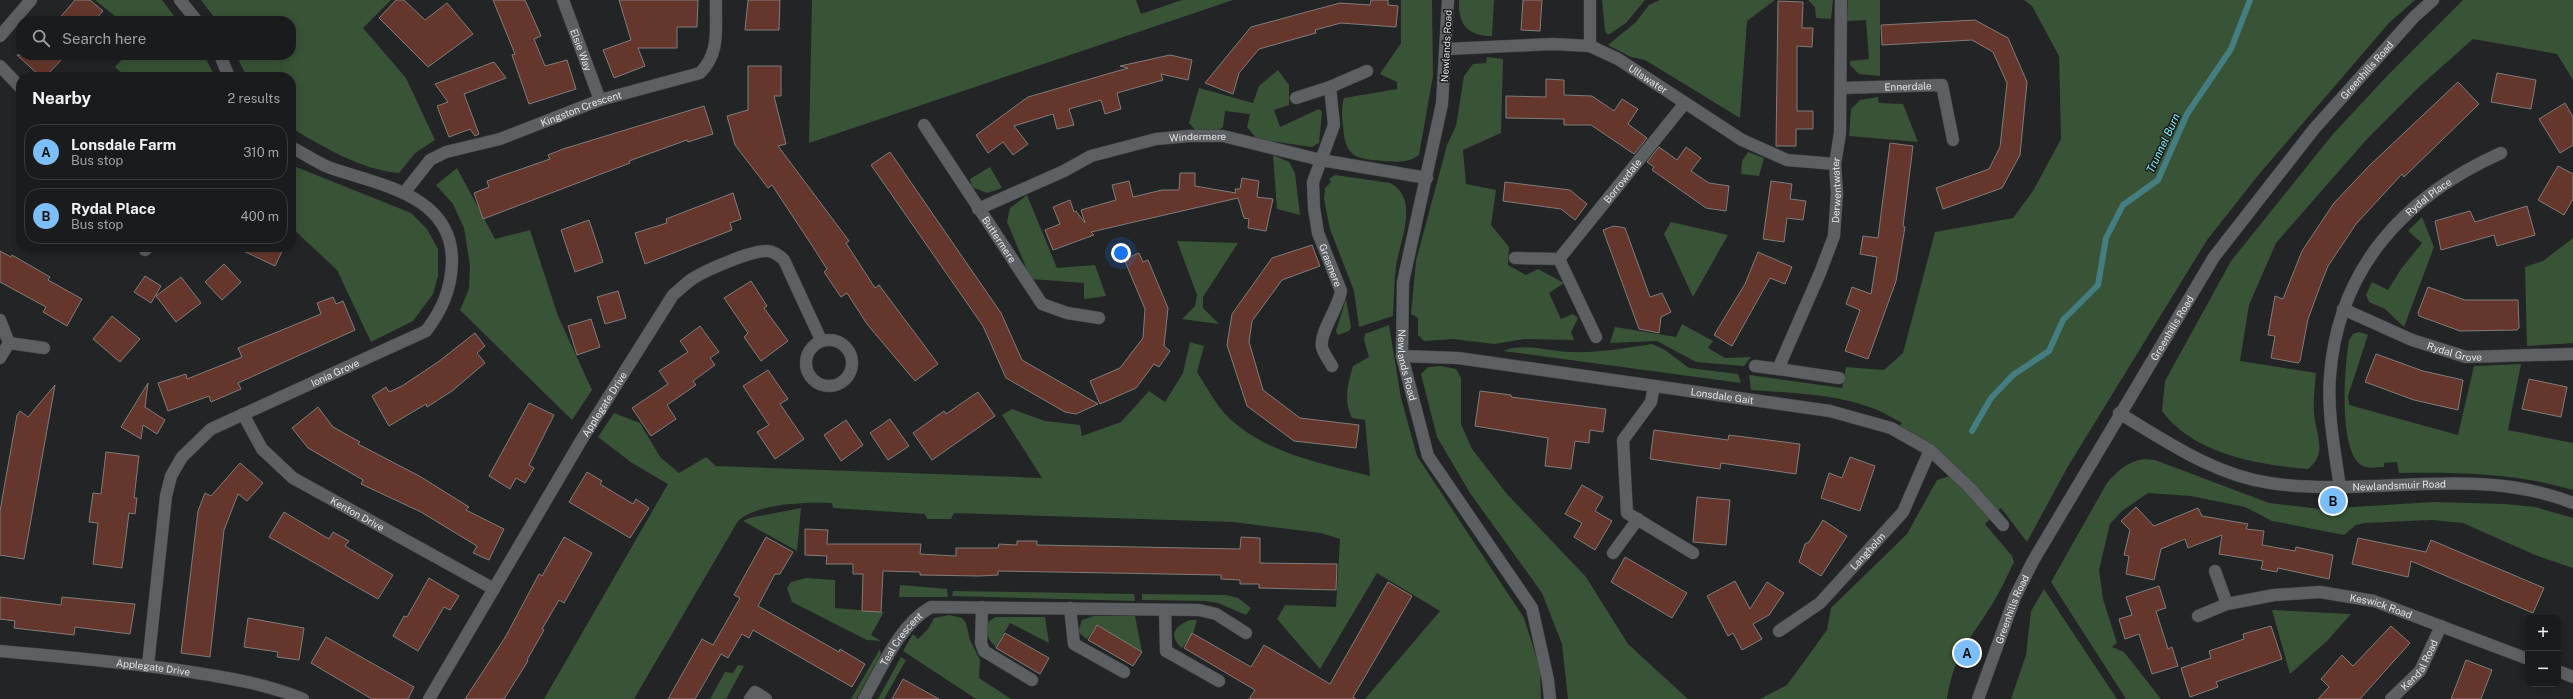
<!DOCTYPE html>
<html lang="en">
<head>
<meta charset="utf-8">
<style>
  body { margin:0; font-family:"Public Sans",sans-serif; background:#272829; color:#f1f3f6 }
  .controls { position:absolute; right:12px; bottom:12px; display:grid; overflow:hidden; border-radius:8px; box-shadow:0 2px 10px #0003 }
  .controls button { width:36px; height:36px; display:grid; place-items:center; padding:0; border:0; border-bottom:1px solid #38393b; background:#1a1b1c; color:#f1f3f6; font:20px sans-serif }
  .you { position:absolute; left:1121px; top:253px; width:14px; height:14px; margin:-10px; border:3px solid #fff; border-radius:50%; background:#1a73e8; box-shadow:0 0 0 6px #1a73e833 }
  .badge { display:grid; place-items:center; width:26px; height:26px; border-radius:50%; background:#7bbef8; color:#111; font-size:13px; font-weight:700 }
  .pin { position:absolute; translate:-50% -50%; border:2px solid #fff; box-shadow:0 1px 4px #0006 }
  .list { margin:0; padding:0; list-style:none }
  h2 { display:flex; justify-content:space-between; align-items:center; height:52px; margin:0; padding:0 16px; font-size:17px }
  h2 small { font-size:13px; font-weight:400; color:#9fa1a3 }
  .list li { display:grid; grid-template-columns:26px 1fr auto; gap:12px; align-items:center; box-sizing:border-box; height:56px; margin:0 8px 8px; padding:0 8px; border:1px solid #38393b; border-radius:16px }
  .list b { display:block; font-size:15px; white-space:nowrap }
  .list p { margin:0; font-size:13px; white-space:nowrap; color:#9fa1a3 }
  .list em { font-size:13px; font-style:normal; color:#9fa1a3 }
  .icon { flex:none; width:22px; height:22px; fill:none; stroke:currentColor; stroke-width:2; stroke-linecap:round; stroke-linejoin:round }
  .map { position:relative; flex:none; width:2573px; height:699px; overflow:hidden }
  .search { position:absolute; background:#1a1b1c; box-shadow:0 2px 10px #0003; left:16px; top:16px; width:280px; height:44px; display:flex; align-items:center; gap:10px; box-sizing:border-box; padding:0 14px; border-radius:16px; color:#9fa1a3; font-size:15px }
  .panel { position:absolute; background:#1a1b1c; box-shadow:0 2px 10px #0003; left:16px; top:72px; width:280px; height:180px; border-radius:16px }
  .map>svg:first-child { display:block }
  .green { fill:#385336 }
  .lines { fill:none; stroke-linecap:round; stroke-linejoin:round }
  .stream { stroke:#457e80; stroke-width:6 }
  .building { fill:#65372c; stroke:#807c7b }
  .minor-casing { stroke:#3f4143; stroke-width:13 }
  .minor { stroke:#5c6062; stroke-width:12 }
  .labels { text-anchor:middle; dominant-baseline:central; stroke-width:3; stroke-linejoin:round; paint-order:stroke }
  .street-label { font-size:10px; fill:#e3e4e6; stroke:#181b1d }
  .water-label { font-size:11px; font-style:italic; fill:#87f0f3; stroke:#181b1d }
</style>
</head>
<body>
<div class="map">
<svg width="2573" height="699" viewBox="0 0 2573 699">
  <rect width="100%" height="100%" fill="#222426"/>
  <!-- green -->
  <path class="green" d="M95 0H162L178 21H121Z
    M201 0H391L363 28 406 78 435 140 415 153 399 173C361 170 324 147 291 128V77H247L236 55H291V21H217Z
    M812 0H1136L1141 14 1182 0H1233L809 143Z
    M1401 0H1432L1433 76 1419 155C1408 163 1398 162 1384 161 1355 159 1345 157 1343 126 1342 116 1341 107 1344 98L1397 89V82L1380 74 1401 43Z
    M1459 0H1494L1492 36C1467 36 1458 24 1459 0Z
    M1602 0H1645L1626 23 1608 35 1605 31Z
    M1660 0H1775L1747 21 1740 118 1645 60 1631 57 1608 45 1636 22 1649 5Z
    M1808 0H1833L1831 19 1816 18 1815 7Z
    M1848 0H1880V76L1859 74 1850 65V61L1869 59 1866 20 1847 21Z
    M2024 0H2415L2389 23 2260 173 2207 240 2067 468 2027 542 2001 508 1985 524 2012 556 2014 562C2007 576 2001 590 1993 603 1970 640 1954 654 1947 699H1760L1787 685 1827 630 1831 608 1907 534 1937 480 1956 474 1896 431 1902 423C1892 418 1882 411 1872 408 1834 394 1791 393 1751 390L1749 375 1842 388 1846 367 1884 370 1903 353 1935 232 2013 218 2033 191 2061 139 2059 56 2032 6Z
    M2463 0H2573V80L2557 54 2473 39 2419 87 2367 139 2276 243 2249 305 2240 361 2316 373C2315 386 2313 401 2314 414 2316 434 2328 454 2308 469 2258 465 2193 454 2162 411L2165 381 2231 261 2333 134 2388 75Z
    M126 55H204L215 77H126L115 67Z
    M1487 57 1503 59 1501 133 1463 150 1466 184 1496 190 1491 225 1509 247 1508 265 1526 275 1538 269 1564 283 1549 293 1561 319 1573 314 1578 318 1571 332 1574 340 1525 339 1494 344 1453 339 1424 341 1418 335V318L1411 314 1416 261 1447 145 1456 126 1464 76 1473 64 1486 63Z
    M1278 70 1289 85V105L1274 110 1280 127 1319 109 1322 112 1319 143 1312 147 1257 139 1247 127 1250 114 1225 111 1223 127 1214 133 1196 131 1189 123 1199 88 1253 103 1259 86Z
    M1878 97 1879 103 1903 104 1918 142 1849 136 1851 109 1860 100Z
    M1748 152 1764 158 1759 176 1741 174 1742 161Z
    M1273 155 1289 162 1295 173 1300 215 1277 209Z
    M291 165 411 213 427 229 438 249V276L433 294 413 321 371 342 337 270 291 227Z
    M990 167 1002 188 987 193 972 187 970 179Z
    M457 168 495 239 530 230 558 316 592 390 572 420 460 310 469 289 470 265 464 228 453 204 436 185Z
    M1335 175 1390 183C1420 198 1400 241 1396 266 1394 282 1394 299 1393 316L1359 327 1354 291 1330 229 1324 199 1325 188 1331 182 1329 179Z
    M1027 195 1057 268 1095 265 1106 296 1084 299V283L1031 279 1007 222 1010 208Z
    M2422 217 2434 247 2404 327 2385 309 2369 302 2366 295 2372 282 2388 290 2401 269 2422 243 2408 231Z
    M1671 222 1728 235 1693 297 1664 234Z
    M2573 238V343L2527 346 2525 267 2543 261Z
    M1177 241 1238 243 1203 297V308L1219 324 1182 319 1195 306 1197 295Z
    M1346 299 1351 327 1349 331 1338 335 1336 331Z
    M1682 324 1713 341 1708 348 1725 358 1751 357 1744 366 1696 362 1657 341 1610 343 1615 327 1676 337Z
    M1389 325 1401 398 1417 456 1524 618 1540 668 1541 699H1365L1440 611 1377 573 1320 669 1277 619 1285 605 1336 607 1340 539 1321 533 1233 522 954 513 951 519H927L925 514 833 508 832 503C807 502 757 503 738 521L634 699H544L668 484 632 463 598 437 614 413 640 423 660 457 679 473 706 457 716 466 1042 478 1002 415 1012 409 1045 421 1080 425 1082 436 1121 422 1149 391 1165 402 1183 373 1190 342 1204 346 1197 372C1206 386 1215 403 1226 415 1264 453 1320 463 1370 476L1365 420 1352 418C1343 400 1348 384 1353 366L1369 357 1364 340 1365 334Z
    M2359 332 2368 335 2348 396 2349 405 2458 435 2474 366 2521 364 2508 430 2573 443V490C2515 473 2459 472 2399 473L2397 462 2384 463V467C2377 467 2369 469 2363 466 2337 453 2345 364 2349 340L2353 334Z
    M1652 344 1665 350 1689 368 1738 374 1741 383 1503 351C1525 342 1550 352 1572 352 1599 353 1625 348 1652 344Z
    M1441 366 1456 369 1461 378V424L1472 449 1507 494 1586 577 1628 644 1688 699H1568L1562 644 1542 593 1470 493 1437 437 1421 374 1428 367Z
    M2144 459 2155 460 2269 503 2321 509 2433 502 2505 504 2535 507 2573 518V568L2535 555 2463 523 2431 520 2365 523 2356 525 2344 535 2272 521 2245 507 2191 496 2148 493 2122 511 2110 524 2099 570 2103 599 2117 643 2112 647 2124 652 2161 699H2126L2051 582 2107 483C2118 470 2127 462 2144 459Z
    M801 508 797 551 743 521 749 518Z
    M806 578 835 580V608L884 612 871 635 881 641 867 640 792 602 787 588 791 582Z
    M900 585 947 589 948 597H899Z
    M2044 589 2117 699H2011L2026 655 2031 611Z
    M953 591 1134 594 1135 601 952 596Z
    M1142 594 1226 595 1238 598 1251 608 1246 615 1218 603 1205 601 1142 600Z
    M2272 610 2351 614 2327 641 2290 674Z
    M949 615 962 618 966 623 970 640 980 660 979 678 1011 699H976L903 651 913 634 918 639 928 629 934 618Z
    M1094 616H1135L1142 652 1097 625 1087 639 1078 632 1082 620Z
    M995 617H1045L1049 643 1010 623 996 647C987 639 987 634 987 623Z
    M1190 620H1197L1194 631 1182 648C1168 636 1174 626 1190 620Z
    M880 649 881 654 856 699H851Z
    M901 657 906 660 884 699H878Z
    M738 665 744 666 726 699H710L725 672 733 673Z"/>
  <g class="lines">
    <!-- stream -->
    <path class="stream" d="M1972 431 1991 398 2013 375 2049 351 2063 320 2098 285 2106 238 2123 205 2158 180 2187 114 2231 49 2250 0"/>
  </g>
  <!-- building -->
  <path class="building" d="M75 0H90L103 11 94 21H57Z
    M396 0H404L425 20 447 3 473 34 428 67 379 18Z
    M493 0H525L541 36 534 39 545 66 567 60 576 89 529 104 512 55 515 54Z
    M619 0H698L697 27H677V48H638L645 66 614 78 603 50 631 40Z
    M748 0H780L779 30H745Z
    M1371 0H1388V5L1398 6 1396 27 1341 23 1315 30 1316 33 1259 49 1239 73 1233 94 1205 83 1251 27 1340 3 1370 5Z
    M1523 0H1542L1540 31 1521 30Z
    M1778 1 1803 2 1802 28H1813L1812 47 1797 46V111H1813V129H1796V146H1776Z
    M1975 20 2008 38 2027 82 2020 155 2002 188 1943 209 1936 188 1989 169 2000 147 2007 83 1993 52 1972 40 1882 45 1881 25Z
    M17 55H66L45 77H41Z
    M1170 55 1192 60 1188 80 1161 74 1163 80 1117 93 1121 109 1105 114 1101 100 1069 109 1074 125 1057 129 1053 114 1014 126 1028 144 1013 155 1003 142 988 153 976 135 1028 97 1128 68 1120 66Z
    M494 62 506 78 464 94 479 134 475 136 470 129 449 137 437 106 448 102 435 84Z
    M748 66H781V96H774L786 144 778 146 849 241 846 243 875 288 879 285 938 364 915 381 867 324 847 293 841 297 824 272 827 269 813 247 772 185 768 188 735 145 727 116 748 110Z
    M2497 73 2536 80 2531 109 2491 102Z
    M1546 79 1564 80V95L1592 96 1614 111 1622 99 1638 109 1628 124 1647 138 1634 154 1591 125H1564V119L1506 118V96L1546 97Z
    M2458 82 2479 104 2404 177 2402 174 2356 224 2328 266 2322 281 2308 319 2300 361 2298 363 2271 358 2275 336 2268 335 2275 296 2283 299 2302 251 2334 203 2369 166Z
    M2565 103 2573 117V145L2560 153 2539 119Z
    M704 106 713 134 688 142 687 140 629 161 630 163 483 219 474 193 489 187 487 181 550 159 548 155 563 149Z
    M1890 143 1913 146 1903 226 1905 227 1896 281 1868 359 1845 351 1860 310 1846 304 1852 287 1871 294 1877 257 1860 254 1863 236 1878 238Z
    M1659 147 1677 160 1686 147 1701 158 1691 171 1709 183 1729 186 1726 211 1706 208 1652 170 1654 167 1647 162Z
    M890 152 1001 313 1022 360 1098 404 1076 414 1065 412 1006 378 983 326 871 165Z
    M2558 166 2573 174V199L2564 215 2538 200Z
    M1180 173H1195V186L1236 193 1235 189H1240L1242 178 1259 181 1257 197 1273 199 1266 231 1248 228 1249 219 1244 218 1238 198 1091 232 1094 235 1053 250 1045 230 1060 224 1053 207 1070 200 1074 212 1076 211 1085 223 1081 210 1116 200 1112 185 1129 181 1133 197 1162 190H1179Z
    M1771 181 1792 184 1790 199 1806 201 1803 220 1787 218 1784 242 1763 239Z
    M1505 182 1570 190 1587 204 1575 220 1561 209 1503 201Z
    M733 193 741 219 730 223 732 230 645 264 635 233 667 223 666 219Z
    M2527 206 2535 235 2497 246 2494 235 2441 250 2435 221 2470 211 2475 222Z
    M589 220 603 262 575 272 561 230Z
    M1614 226 1625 228 1650 297 1662 293 1671 312 1661 317 1659 333 1639 329 1603 230Z
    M1312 245 1320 266 1282 280 1252 321 1249 342 1263 390 1300 418 1359 425 1356 448 1294 441 1247 406 1227 345 1232 314 1272 258Z
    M235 247H284L275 266Z
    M0 251 11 257 12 255 50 277 48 280 82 299 67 326 43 312 46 307 0 282Z
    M1758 252 1792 267 1785 284 1770 278 1732 346 1714 335 1745 284Z
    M1139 253 1143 262 1148 260 1168 308 1164 346 1170 351 1159 367 1154 364 1136 388 1100 404 1090 381 1120 368 1143 338 1145 309 1124 259Z
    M224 264 241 282 222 300 205 282Z
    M145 276 161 286 151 303 134 292Z
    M181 277 201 303 176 322 156 296Z
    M751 281 767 306 764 308 788 341 761 361 744 337 748 333 724 298Z
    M2428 287 2465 300H2518L2519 328 2517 330 2460 331 2419 316 2418 313Z
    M618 291 626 318 605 324 597 297Z
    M333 297 336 304 343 301 355 330 238 383 241 389 211 402 209 396 168 411 158 383 186 374 187 379 242 357 238 348 321 314 317 303Z
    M112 316 140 339 120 362 93 339Z
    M591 319 600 347 577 355 568 326Z
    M700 326 719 352 710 358 715 365 693 381 696 385 667 405 676 419 651 436 632 408 668 384 659 371 688 352 680 341Z
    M475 333 485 346 477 353 485 363 452 391 427 407 426 404 389 426 372 396 386 387 389 392 402 386 438 362Z
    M2376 354 2423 371 2463 380 2458 410 2414 400 2365 382Z
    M768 370 788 399 780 404 804 439 775 459 757 432 769 425 743 386Z
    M2529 379 2567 387 2561 417 2522 409Z
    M148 383 145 407 165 420 157 434 143 425 141 439 121 427Z
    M55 385 24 559 0 555V511L17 415 20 411 28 417Z
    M1480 391 1511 395V397L1606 409 1603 432 1590 430 1589 443 1575 441 1571 469 1545 466 1548 438 1475 426Z
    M978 392 995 416 932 460 913 433 944 411 946 414Z
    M529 403 554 415 529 465 534 468 525 483 516 478 510 489 489 476Z
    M318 407 333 427 360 442 358 444 421 477 469 507 466 510 504 529 489 560 473 553 477 546 421 512 361 484 363 480 308 448 292 428Z
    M890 419 909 446 888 460 870 433Z
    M846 420 863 445 841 461 824 435Z
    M1654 430 1728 440 1729 435 1800 444 1796 474 1721 463 1720 469 1650 459Z
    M106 452 139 456 134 498H137L135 514 129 513 122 568 93 564 98 523 89 522 93 493 101 494Z
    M1850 457 1875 466 1860 511 1821 498 1829 473 1842 478Z
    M240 463 263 483 247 501 238 494 224 530 210 657 181 653 198 511 205 493 211 496Z
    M587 472 602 481 600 484 633 504 636 499 649 508 630 538 569 502Z
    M1582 485 1603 497 1595 511 1612 521 1595 550 1574 537 1582 523 1565 514Z
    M1697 497 1730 500 1726 545 1693 542Z
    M2136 507 2154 526 2198 508 2202 516 2248 524 2246 529 2264 531 2262 545 2295 551 2296 547 2333 555 2329 579 2278 568 2277 572 2261 569 2263 561 2219 554 2222 535 2188 548 2185 539 2161 549 2154 580 2126 574 2129 556 2124 555 2130 530 2121 521Z
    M284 512 329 539 333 532 349 541 345 546 393 575 378 599 269 537Z
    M1823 520 1847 536 1821 576 1799 562 1805 544 1809 542Z
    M805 529 828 530 827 544H921L920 554 956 556V548H998L999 544 1017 545V541H1037V545L1240 549 1241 537 1260 538V563L1337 564 1336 590 1259 588V584H1240V580L1221 579V575L998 571V575L979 576 920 575V572L883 571 881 612 862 611 863 574H853V564H826L827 556 805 555Z
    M564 537 592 553 564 603 559 600 542 629 544 630 527 660 528 661 504 699H465L506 636 539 574 542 576Z
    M766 537 793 552 780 574H775L758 606 839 652 840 649 865 664 852 687 753 630 749 638 742 634 728 658 721 654 695 699H668L702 639 713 645 740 598 734 595Z
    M2358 538 2426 552 2431 540 2544 588 2533 613 2411 561 2408 577 2352 564Z
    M1625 557 1687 593 1672 618 1611 582Z
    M429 578 459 596 450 610 444 607 418 651 393 636 404 616 407 617Z
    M1735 581 1750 609 1767 582 1784 593 1769 615 1753 624 1762 639 1742 650 1733 633 1728 636 1707 596Z
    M1388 582 1412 596 1353 697 1356 699H1249L1255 690 1184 648 1192 633 1251 667 1264 645 1330 684Z
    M2159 586 2166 608 2156 611 2168 649 2172 647 2178 666 2152 674 2139 634 2125 639 2119 619 2132 615 2126 597Z
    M0 597 61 605 62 597 135 604 130 634 75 627 74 635 14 628 15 621 0 619Z
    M248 618 304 628 299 660 277 657 278 652 244 647Z
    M1097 625 1142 652 1133 666 1088 640Z
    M2271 626 2282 659 2216 682 2218 687 2190 697 2181 668 2211 658 2209 651 2244 639 2243 634Z
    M2391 626 2410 643 2360 699H2318L2329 687 2321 679 2342 655 2353 666Z
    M1005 633 1049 658 1040 674 996 648Z
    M326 637 414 687 408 699H372L311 663Z
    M2466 660 2492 670 2481 699H2451Z
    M903 679 939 699H892Z"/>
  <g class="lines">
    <defs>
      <g id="minor">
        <path d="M180 0 197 21"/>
        <path id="s1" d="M563 0 600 100"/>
        <path id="s2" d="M1448 0 1442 104 1403 282 1402 356 1428 456 1532 608 1548 680 1550 699"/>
        <path d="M0 36 31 0"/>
        <path d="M1590 46V0"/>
        <path id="s3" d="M1447 49 1553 44 1590 46 1618 59 1742 140 1787 160 1835 164"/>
        <path d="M220 55 229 77"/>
        <path d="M0 66 21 88"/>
        <path id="s4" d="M1330 87 1334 125 1313 182 1314 208 1318 233 1341 291C1339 307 1319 333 1322 347 1323 353 1329 360 1332 366"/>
        <path id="s5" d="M1841 88 1942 85 1953 140"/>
        <path d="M1296 98 1330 87 1367 71"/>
        <path id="s6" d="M924 125 1042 304 1067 313 1099 318"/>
        <path id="s7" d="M404 193 430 160 446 152 500 139 600 100 700 73C721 52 715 28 716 0"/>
        <path id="s8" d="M978 209 1064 171 1091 156 1156 139 1189 136H1223L1321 160 1427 178"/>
        <path d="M145 250 148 247"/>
        <path d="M1515 258 1559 259"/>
        <path id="s9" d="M2343 309 2412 340 2466 357 2573 354"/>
        <path d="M0 320 9 343"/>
        <path id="s10" d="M1596 337 1559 259 1685 103"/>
        <circle cx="829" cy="363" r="23"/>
        <path id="s11" d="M1402 356 1458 358 1830 411 1891 428 1930 450 1969 487 2003 525"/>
        <path d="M0 358 9 343 44 348"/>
        <path d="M1755 366 1778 369"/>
        <path id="s12" d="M1839 378 1778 369 1820 273 1834 236 1837 193 1835 164 1840 133 1841 0"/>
        <path d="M1654 386 1651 402 1623 440 1627 513 1693 553"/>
        <path id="s13" d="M2119 413C2166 441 2214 475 2270 483 2371 498 2474 464 2573 503"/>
        <path id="s14" d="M243 414 262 449 293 478 494 589"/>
        <path id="s15" d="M2340 488C2335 451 2327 413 2330 376 2338 268 2405 196 2501 153"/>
        <path d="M1613 553 1638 519"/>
        <path d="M2215 571 2227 604"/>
        <path d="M982 607 981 643 984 651 1032 680"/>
        <path d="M1070 608 1074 644 1124 672"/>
        <path d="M1165 610 1166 651 1219 681"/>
        <path id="s16" d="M2198 616 2227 604 2274 595 2320 592 2374 601 2528 659"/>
        <path id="s17" d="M1779 631 1820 603 1903 512 1930 450"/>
        <path id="s18" d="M0 651C64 657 127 662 191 672 229 678 267 684 303 699"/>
        <path id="s19" d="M148 665 166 496 171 476 182 457 211 429 426 331C442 310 451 290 452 262 453 194 378 185 328 167 316 162 303 153 291 147"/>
        <path d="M2558 671 2573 677"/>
        <path id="s20" d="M429 699 582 439 673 295C679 290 685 284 692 279 706 270 752 250 768 251 775 252 779 255 784 260L821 340"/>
        <path d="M750 699 755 692 766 699"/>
        <path id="s21" d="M864 699C882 668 899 625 931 607L1199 610 1216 614 1246 633"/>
        <path id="s22" d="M1978 699 2015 597 2033 561 2214 257 2314 129 2414 17 2433 0"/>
        <path id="s23" d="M2391 699 2420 671 2441 626"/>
      </g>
    </defs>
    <!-- minor casing -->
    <use href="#minor" class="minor-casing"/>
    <!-- minor -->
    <use href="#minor" class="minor"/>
  </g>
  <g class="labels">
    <!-- street labels -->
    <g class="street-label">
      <text transform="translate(1446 46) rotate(-87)">Newlands Road</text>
      <text stroke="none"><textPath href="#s1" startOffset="53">Elsie Way</textPath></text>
      <text stroke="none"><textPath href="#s22" startOffset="744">Greenhills Road</textPath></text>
      <text stroke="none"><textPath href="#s3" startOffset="210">Ullswater</textPath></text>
      <text stroke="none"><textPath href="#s5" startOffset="67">Ennerdale</textPath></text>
      <text stroke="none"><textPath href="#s7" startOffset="202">Kingston Crescent</textPath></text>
      <text stroke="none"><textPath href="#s8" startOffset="234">Windermere</textPath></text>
      <text stroke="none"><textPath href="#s10" startOffset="187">Borrowdale</textPath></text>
      <text stroke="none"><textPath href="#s12" startOffset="252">Derwentwater</textPath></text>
      <text stroke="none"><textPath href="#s15" startOffset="324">Rydal Place</textPath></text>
      <text stroke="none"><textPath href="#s6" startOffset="137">Buttermere</textPath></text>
      <text stroke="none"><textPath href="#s4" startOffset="185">Grasmere</textPath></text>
      <text stroke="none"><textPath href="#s22" startOffset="420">Greenhills Road</textPath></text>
      <text stroke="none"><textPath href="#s9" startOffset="120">Rydal Grove</textPath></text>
      <text stroke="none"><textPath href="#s2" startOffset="370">Newlands Road</textPath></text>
      <text stroke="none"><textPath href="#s19" startOffset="389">Ionia Grove</textPath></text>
      <text stroke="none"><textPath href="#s11" startOffset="323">Lonsdale Gait</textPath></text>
      <text stroke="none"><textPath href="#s20" startOffset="343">Applegate Drive</textPath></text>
      <text stroke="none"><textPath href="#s13" startOffset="297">Newlandsmuir Road</textPath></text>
      <text stroke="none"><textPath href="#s14" startOffset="156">Kenton Drive</textPath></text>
      <text stroke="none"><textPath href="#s17" startOffset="120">Langholm</textPath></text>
      <text stroke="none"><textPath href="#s16" startOffset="188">Keswick Road</textPath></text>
      <text stroke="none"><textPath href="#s22" startOffset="96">Greenhills Road</textPath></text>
      <text stroke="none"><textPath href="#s21" startOffset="71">Teal Crescent</textPath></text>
      <text stroke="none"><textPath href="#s23" startOffset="45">Kendal Road</textPath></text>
      <text stroke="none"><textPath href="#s18" startOffset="154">Applegate Drive</textPath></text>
    </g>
    <!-- water labels -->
    <g class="water-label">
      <text transform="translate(2163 143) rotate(-65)">Trunnel Burn</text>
    </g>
  </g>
</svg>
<div class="controls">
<button>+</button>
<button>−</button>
</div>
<div class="you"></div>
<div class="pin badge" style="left:1967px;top:653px">A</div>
<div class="pin badge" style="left:2333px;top:501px">B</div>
<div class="search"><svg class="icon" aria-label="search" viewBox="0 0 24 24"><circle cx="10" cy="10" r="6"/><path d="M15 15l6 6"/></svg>Search here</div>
<section class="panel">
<h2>Nearby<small>2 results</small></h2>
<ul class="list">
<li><span class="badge">A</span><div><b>Lonsdale Farm</b><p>Bus stop</p></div><em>310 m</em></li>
<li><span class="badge">B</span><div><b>Rydal Place</b><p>Bus stop</p></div><em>400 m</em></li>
</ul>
</section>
</div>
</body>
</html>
